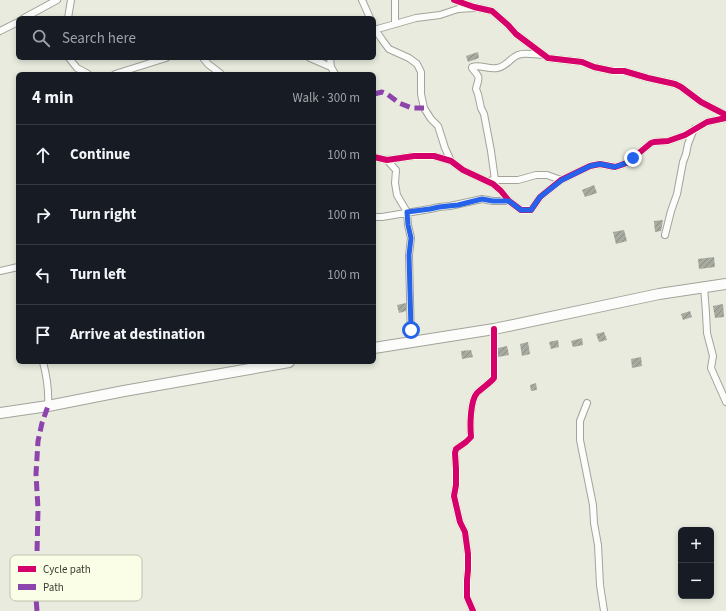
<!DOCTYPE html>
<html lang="en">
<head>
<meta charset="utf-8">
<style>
  body { margin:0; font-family:"Source Sans 3",sans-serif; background:#242831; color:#f1f3f6 }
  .controls { position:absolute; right:12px; bottom:12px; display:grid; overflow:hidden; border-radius:6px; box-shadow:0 2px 6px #0003 }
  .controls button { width:36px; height:36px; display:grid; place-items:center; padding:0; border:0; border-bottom:1px solid #363941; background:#171b24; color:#f1f3f6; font:20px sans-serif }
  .stop { position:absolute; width:12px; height:12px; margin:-9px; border:3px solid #2563eb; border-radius:50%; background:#fff }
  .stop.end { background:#2563eb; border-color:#fff; box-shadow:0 1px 4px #0008 }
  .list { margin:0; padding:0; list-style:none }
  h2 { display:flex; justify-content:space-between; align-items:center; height:52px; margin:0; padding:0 16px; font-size:17px }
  h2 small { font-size:13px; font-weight:400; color:#9ea1a6 }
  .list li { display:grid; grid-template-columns:26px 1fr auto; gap:12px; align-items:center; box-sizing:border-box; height:60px; padding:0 16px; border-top:1px solid #363941 }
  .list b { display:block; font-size:15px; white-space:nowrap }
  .list em { font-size:13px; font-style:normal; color:#9ea1a6 }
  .icon { flex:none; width:22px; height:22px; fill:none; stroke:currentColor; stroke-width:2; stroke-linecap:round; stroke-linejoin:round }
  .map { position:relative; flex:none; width:726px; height:611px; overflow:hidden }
  .search { position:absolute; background:#171b24; box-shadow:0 2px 6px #0003; left:16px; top:16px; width:360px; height:44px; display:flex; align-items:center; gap:10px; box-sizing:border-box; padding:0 14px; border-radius:6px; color:#9ea1a6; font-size:15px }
  .panel { position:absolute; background:#171b24; box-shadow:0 2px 6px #0003; left:16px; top:72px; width:360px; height:292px; border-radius:6px }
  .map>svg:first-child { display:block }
  .building { fill:url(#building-hatch) }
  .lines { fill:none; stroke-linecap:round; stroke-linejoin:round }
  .minor-casing { stroke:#a2a49b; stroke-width:8 }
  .primary-casing { stroke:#a2a49b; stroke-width:12 }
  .minor { stroke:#fcfcfa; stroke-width:6 }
  .primary { stroke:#fcfcfa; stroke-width:10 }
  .quiet { stroke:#8e44ad; stroke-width:5; stroke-dasharray:10 5; stroke-linecap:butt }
  .cycleway-casing { stroke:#fafee6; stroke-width:8 }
  .cycleway { stroke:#d6006c; stroke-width:6 }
  .route { stroke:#2563eb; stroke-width:5 }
  .key { fill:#fafee6; stroke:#c0c4b0; stroke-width:1 }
  .key-label { font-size:11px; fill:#3a3b32 }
</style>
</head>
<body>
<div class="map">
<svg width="726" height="611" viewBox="0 0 726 611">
  <defs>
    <pattern id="building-hatch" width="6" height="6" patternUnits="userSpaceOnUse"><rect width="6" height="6" fill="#a7aa9f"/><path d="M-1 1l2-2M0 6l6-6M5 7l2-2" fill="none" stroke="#898c82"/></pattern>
  </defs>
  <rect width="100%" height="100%" fill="#e8ebde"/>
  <!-- building -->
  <path class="building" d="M478 52 479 58 468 62 466 56Z
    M594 185 597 193 585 197 582 190Z
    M663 220 661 231 655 232 654 221Z
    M624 230 627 241 616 244 613 232Z
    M714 257 715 267 699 269 698 259Z
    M406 303V311L399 313 397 305Z
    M723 304 724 317 715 318 713 306Z
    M690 311 692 317 683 320 681 314Z
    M604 332 607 340 599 342 596 334Z
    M582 338 583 345 573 347 571 341Z
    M558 340 559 347 551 349 549 342Z
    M528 342 530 354 522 356 520 344Z
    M507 346 509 355 498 357V348Z
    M471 350 473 357 462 359 461 351Z
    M641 357 642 366 632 368 631 359Z
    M536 383 537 390 531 391 530 385Z"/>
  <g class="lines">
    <defs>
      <path id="minor" d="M362 0 370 18
        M395 0V24
        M454 0 474 7 492 11 508 25 516 34 548 58 582 62 594 67 613 71H624L648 78 675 84 681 87 701 102 726 115
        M24 18 57 0
        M68 18 71 0
        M374 28 383 41 389 49 409 58 417 64 421 72V94L424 108 431 119 438 126 445 148 451 161
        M374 30 416 18 440 15 458 9 474 8
        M0 31 18 22
        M69 58 77 68 88 74
        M203 58 208 64 221 74
        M310 58 331 67
        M330 58 331 67 335 74
        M115 74 166 58
        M374 157 387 160 414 156H434L451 161 463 170 493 184 501 191 509 201 521 210H531L540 197 561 180 590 166 600 164 615 167 621 165 626 163 639 153 651 143 654 142 668 141 685 135 707 122 726 118
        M387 160 396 170 395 183 397 195 407 212 408 225 411 238 409 255 411 342
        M492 180H518L536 175H547L561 180
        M495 180 491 151 484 114 481 108 478 94 476 89C479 76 481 79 472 68V67C480 64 489 70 497 68 506 67 510 58 518 55 525 52 536 55 543 55
        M374 217H382L430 209 439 207 450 206 482 199 493 201H509
        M665 235 671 211 677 194 683 162 686 154 688 144 694 129
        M0 271 18 267
        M704 287 706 313 707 333 713 356 711 368 726 402
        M43 362C47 377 49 390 48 406
        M587 403 580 421V440L593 505 594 523 598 545 600 585 604 611
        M473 611 467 597V580L468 570V554L465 532 460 522 454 496 456 485V469L455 453 456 449 466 442 471 437C470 426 470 401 477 393 483 387 489 384 494 378V329"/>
      <path id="primary" d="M374 348 494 329 659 294 726 284
        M0 413 48 406 124 391 289 362"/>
    </defs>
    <!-- minor casing -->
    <use href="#minor" class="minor-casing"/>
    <!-- primary casing -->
    <use href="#primary" class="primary-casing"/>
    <!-- minor -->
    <use href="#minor" class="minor"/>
    <!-- primary -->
    <use href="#primary" class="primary"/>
    <!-- quiet -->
    <path class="quiet" d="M374 94 382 92 387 94 399 103 412 108H424
      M37 611 36 598 38 509 36 474 38 441 42 423 48 406"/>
    <defs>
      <path id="cycleway" d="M454 0 474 7 492 11 508 25 516 34 548 58 582 62 594 67 613 71H624L648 78 675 84 681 87 701 102 726 115
        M374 157 387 160 414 156H434L451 161 463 170 493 184 501 191 509 201 521 210H531L540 197 561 180 590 166 600 164 615 167 621 165 626 163 639 153 651 143 654 142 668 141 685 135 707 122 726 118
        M473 611 467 597V580L468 570V554L465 532 460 522 454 496 456 485V469L455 453 456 449 466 442 471 437C470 426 470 401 477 393 483 387 489 384 494 378V329"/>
    </defs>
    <!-- cycleway casing -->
    <use href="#cycleway" class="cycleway-casing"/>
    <!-- cycleway -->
    <use href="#cycleway" class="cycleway"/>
  </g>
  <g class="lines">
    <!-- route -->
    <path class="route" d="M411 330 409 255 411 238 408 225 407 212 430 209 439 207 458 205 482 199 493 201H509L521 210H531L540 197 562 180 590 166 600 164 615 167 626 163 633 158"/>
  </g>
  <!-- legend -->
  <rect x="10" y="555" width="132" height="46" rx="6" class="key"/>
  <rect x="18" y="566" width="18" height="6" fill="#d6006c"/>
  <rect x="18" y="584" width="18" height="6" fill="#8e44ad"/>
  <g class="key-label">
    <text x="43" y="573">Cycle path</text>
    <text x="43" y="591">Path</text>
  </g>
</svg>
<div class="controls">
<button>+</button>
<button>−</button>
</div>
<div class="stop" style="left:411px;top:330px"></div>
<div class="stop end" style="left:633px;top:158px"></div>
<div class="search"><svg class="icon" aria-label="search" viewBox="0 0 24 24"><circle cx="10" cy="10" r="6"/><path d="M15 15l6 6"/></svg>Search here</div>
<section class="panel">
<h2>4 min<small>Walk · 300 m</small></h2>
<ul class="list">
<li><svg class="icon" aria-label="ahead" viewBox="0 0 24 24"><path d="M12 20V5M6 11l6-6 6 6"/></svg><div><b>Continue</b></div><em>100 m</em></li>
<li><svg class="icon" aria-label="right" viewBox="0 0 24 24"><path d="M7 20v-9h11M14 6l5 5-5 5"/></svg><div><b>Turn right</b></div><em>100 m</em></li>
<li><svg class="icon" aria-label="left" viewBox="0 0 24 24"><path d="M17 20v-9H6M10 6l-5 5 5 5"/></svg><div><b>Turn left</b></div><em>100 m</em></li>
<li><svg class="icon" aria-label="arrive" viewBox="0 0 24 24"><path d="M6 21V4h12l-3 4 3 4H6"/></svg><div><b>Arrive at destination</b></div></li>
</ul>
</section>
</div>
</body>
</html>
